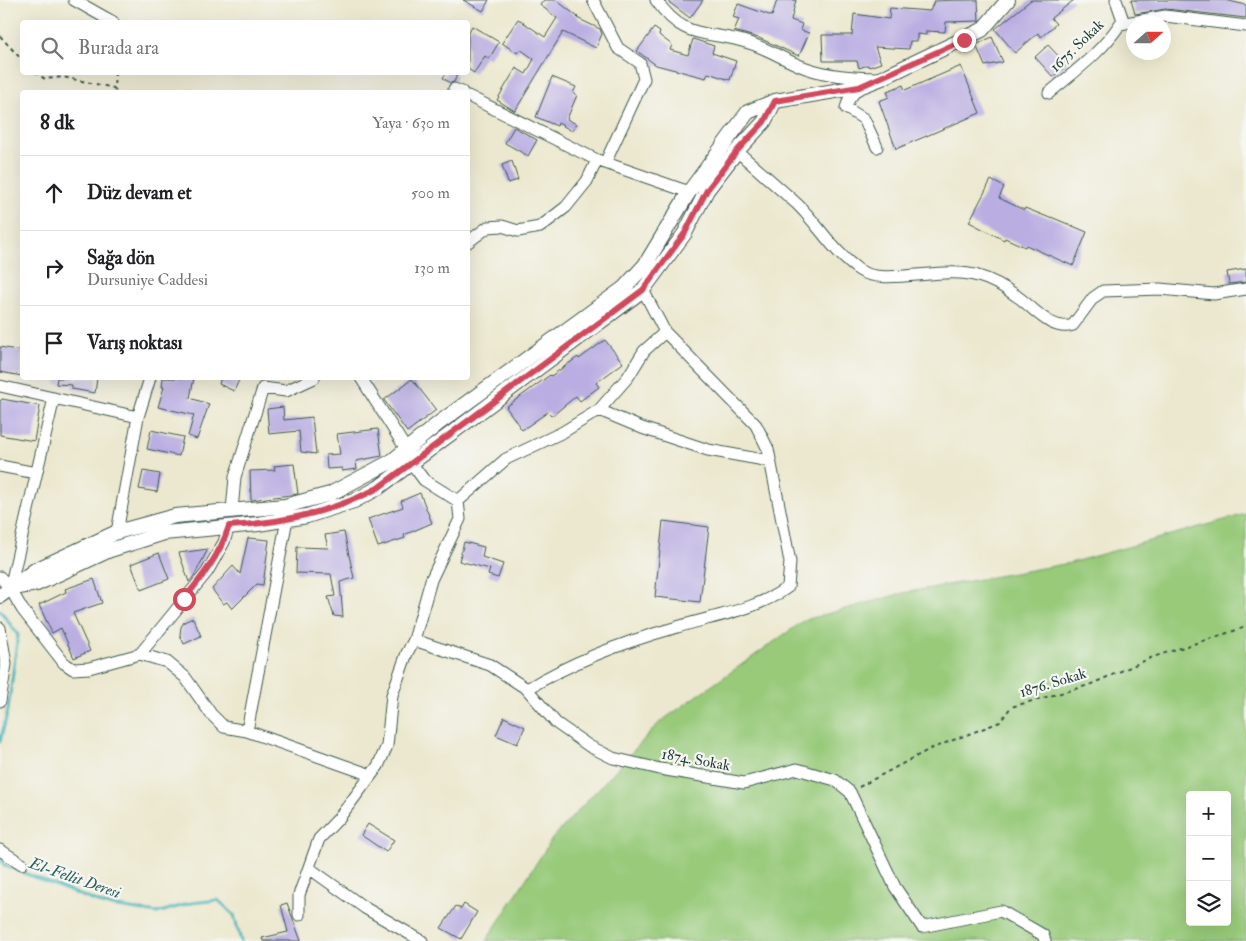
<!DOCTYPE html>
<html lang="tr">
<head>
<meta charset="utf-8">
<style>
  body { margin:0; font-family:"IM FELL Double Pica",serif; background:#f2f2f2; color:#202124 }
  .controls { position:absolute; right:15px; bottom:15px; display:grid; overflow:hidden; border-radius:5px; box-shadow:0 5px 20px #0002 }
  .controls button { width:45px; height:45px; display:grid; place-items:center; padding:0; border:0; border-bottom:1px solid #e0e0e0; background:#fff; color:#202124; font:25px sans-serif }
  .compass { position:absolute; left:1126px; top:15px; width:45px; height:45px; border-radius:50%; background:#fff; box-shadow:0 5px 20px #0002; rotate:69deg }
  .stop { position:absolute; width:15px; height:15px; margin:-11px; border:4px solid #d1495b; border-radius:50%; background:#fff }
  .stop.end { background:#d1495b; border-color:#fff; box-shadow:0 1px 5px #0008 }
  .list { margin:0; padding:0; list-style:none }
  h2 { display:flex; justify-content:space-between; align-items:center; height:65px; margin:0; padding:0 20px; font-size:21px }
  h2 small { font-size:16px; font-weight:400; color:#757577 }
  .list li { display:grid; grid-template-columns:32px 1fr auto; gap:15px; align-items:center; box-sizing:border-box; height:75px; padding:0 20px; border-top:1px solid #e0e0e0 }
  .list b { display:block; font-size:19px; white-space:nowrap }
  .list p { margin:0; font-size:16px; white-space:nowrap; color:#757577 }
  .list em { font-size:16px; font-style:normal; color:#757577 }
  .icon { flex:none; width:28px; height:28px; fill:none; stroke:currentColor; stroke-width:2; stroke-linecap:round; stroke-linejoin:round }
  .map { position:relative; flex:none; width:1246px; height:941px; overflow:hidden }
  .search { position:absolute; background:#fff; box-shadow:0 5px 20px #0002; left:20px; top:20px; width:450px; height:55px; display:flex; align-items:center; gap:12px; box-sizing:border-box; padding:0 18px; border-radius:5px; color:#757577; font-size:19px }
  .panel { position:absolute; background:#fff; box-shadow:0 5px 20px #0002; left:20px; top:90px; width:450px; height:290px; border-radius:5px }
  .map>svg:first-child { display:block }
  .green { fill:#98ca7a; stroke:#5c8457; fill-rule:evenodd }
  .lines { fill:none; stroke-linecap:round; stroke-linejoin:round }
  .stream { stroke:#44b4bb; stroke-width:3 }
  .building { fill:#b9ade2 }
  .minor-casing { stroke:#3e574b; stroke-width:13 }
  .tertiary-casing { stroke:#3e574b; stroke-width:16 }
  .path { stroke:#3e574b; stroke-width:2; stroke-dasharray:4 4; stroke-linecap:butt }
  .minor { stroke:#fff; stroke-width:11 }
  .tertiary { stroke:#fff; stroke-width:14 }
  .route { stroke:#d1495b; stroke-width:6 }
  .labels { text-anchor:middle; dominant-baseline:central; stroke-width:4.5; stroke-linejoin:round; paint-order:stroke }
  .street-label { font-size:15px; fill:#1f3d34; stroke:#f6f6f2 }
  .water-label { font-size:16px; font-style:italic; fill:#2a615c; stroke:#f6f6f2 }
</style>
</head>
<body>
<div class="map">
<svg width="1246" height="941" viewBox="0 0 1246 941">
  <rect width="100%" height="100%" fill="#f6f6f2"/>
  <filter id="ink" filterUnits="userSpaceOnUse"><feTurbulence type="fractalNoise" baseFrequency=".02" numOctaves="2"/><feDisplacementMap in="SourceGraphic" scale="10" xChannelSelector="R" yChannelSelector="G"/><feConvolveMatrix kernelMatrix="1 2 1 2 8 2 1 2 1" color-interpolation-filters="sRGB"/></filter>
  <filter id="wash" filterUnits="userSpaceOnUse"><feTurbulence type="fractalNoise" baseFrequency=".0096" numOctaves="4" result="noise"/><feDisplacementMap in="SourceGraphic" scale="20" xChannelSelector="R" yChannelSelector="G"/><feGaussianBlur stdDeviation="1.12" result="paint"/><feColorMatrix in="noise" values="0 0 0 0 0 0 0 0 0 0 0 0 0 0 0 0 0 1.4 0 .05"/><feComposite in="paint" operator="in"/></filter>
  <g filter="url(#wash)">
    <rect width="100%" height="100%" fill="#ece8cf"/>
    <!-- green -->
    <path class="green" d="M1246 514V941H486L552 839 660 722 805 620 903 593 1070 563ZM1190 795H1227V922H1190Z"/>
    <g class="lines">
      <!-- stream -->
      <path class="stream" d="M0 610 18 635 8 710 0 742
        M0 856 4 865 105 905 157 913 191 903 218 900 234 915 241 941"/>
    </g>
    <g id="blocks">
      <!-- building -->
      <path class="building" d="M463 0H489L483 11Z
        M544 0H556L578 17 577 18 600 29 602 34 596 48 563 32 515 111 497 100 516 68 526 74 534 59 520 49 517 53 502 43 518 19 545 37 557 18 540 5Z
        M666 0H703L690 18Z
        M777 0H796L791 20 802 24 800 30 809 33 799 56 759 38 734 31 739 19 733 17 738 4 772 16Z
        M957 0H978L979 21 946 22 945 32 926 31V35L917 34V41H910L909 49 875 47 881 63 869 67 868 65 859 68 857 61H823L822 35H852L854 14 889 19 890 8 930 11 934 1Z
        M1031 0H1074L1051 18 1056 24 1041 37 1038 33 1015 53 995 29Z
        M1131 0H1225L1246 5V18L1166 9 1135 14Z
        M472 26 499 42 489 59 485 56 474 73 468 69V33Z
        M654 28 660 32 659 35 672 45 670 50 688 55 693 39 714 46 712 53 736 61 730 80 708 73 706 78 656 65 637 51Z
        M992 37 1003 62 985 66 976 45Z
        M1048 45 1067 65 1053 77 1035 57Z
        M961 66 980 113 896 149 879 101 889 97 887 91 903 85 905 90Z
        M447 72 457 75 454 82 450 83 443 78Z
        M552 77 576 87 573 93 577 95 567 119 576 124 572 131 558 123 557 126 536 117Z
        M514 127 537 140 528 156 505 143Z
        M512 161 518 180 508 183 502 165Z
        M991 180 1004 187 999 198 1024 210 1025 208 1050 218 1051 217 1087 232 1073 266 1026 245 1025 247 1005 238 1004 240 969 222Z
        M1246 269V282L1229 284 1227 272Z
        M605 340 623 363 596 383 599 387 580 401 576 396 552 416 548 412 522 430 506 407 550 375 551 376 578 357 579 359Z
        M0 347 22 351V376L0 372Z
        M57 378H97L95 393 72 389V385L56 384Z
        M163 378H194L190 398 209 404 197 439 188 436 194 415 158 407 164 387H162Z
        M221 378H235L239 380 234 391 219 384Z
        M412 379 436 410 407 432 384 400Z
        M2 399 40 406 34 441 0 435V401Z
        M283 407 284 420 312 417 316 454 301 452 299 431 269 434 267 409Z
        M378 429 382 456 356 461 357 469 342 471V468L327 469 326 455 340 454 337 434Z
        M151 430 183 437 179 456 147 449Z
        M294 464 298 494 251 500 250 471 275 470 274 466Z
        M143 471 160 474 157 492 139 489Z
        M420 493 432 523 404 535 405 538 378 547 368 519 403 507 401 501Z
        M663 521 709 527 700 602 655 597Z
        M344 532 354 578 340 582 343 617 334 616 328 597 335 596 331 574 296 573 297 547 328 548 325 535Z
        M248 538 269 540 263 585 257 584 232 609 227 602 223 604 212 589 233 566 240 574Z
        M464 542 484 547 482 557 503 564 498 578 488 575 490 569 459 561Z
        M208 549 194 576 189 582 179 553Z
        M159 553 169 579 141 590 131 564Z
        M94 579 102 603 73 613 90 651 74 658 61 628 52 633 39 605 66 592 65 589Z
        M193 618 201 636 184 644 180 635 181 627 184 622Z
        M504 717 525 727 517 744 496 735Z
        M368 824 394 840 386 852 361 835Z
        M287 903 301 941H263L262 938 288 932 281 905Z
        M464 904 477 912 461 939 441 928 456 906 461 909Z"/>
    </g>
  </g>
  <g filter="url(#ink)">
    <use href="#blocks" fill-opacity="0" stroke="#3e574b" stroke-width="1"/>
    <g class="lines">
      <defs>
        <path id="minor" d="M74 0 113 22
          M593 0 618 48 640 63 644 79 606 161
          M656 0C686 43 707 29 749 43 769 49 786 61 806 68 829 76 853 78 878 78
          M1116 0 1124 23
          M859 87 849 99 846 108 864 119 877 147
          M454 89 462 92
          M1049 93C1074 72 1102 52 1120 24L1165 16 1246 26
          M468 96 597 160 689 192
          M737 151C757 169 777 186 797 204 819 225 833 252 859 270 883 287 944 265 978 276 993 280 1006 288 1018 297 1034 308 1051 332 1073 325L1093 298 1103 291 1160 289 1214 294 1246 289
          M468 242 488 227 502 226 518 231 540 227 566 207 587 181 597 160
          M361 378 406 449
          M0 386 138 417
          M599 410 642 428 708 450 770 461
          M0 466 36 473
          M458 501 506 459 563 432 599 410 628 377 644 351 665 332
          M232 511 235 477 263 388 286 391 314 378
          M117 532 138 417 150 378
          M0 577 10 588 22 609 64 663 73 669 89 668 140 654 207 572 224 542 229 526
          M10 588 54 398
          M0 628 6 664 0 701
          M414 640 490 665 527 689 556 723 589 746 613 758 660 769 744 783 797 769 835 780 850 792 895 887 922 927 1001 911 1043 935 1045 941
          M140 654 167 662 185 677 211 714 224 727 247 731 371 775
          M527 689C572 662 624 642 674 628 712 616 755 611 788 587L790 562 768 449 756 425 665 332 643 290
          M247 731 287 519
          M0 850 22 864
          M309 868 365 908 422 941
          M299 915V895L319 839 339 818 378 766 387 746 392 695 407 653 414 640 431 580 460 519 458 501 424 480 412 464"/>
        <path id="tertiary" d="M13 588 37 584 110 550 164 533 258 524 307 516 354 501 378 488 643 290 685 233 707 190 737 151 764 122 775 101
          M0 596 35 570 117 532 175 516 285 506 330 494 392 461 439 423 624 288 645 265 689 192 748 112 775 101 859 87 882 78 982 30 1008 0"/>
      </defs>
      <!-- minor casing -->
      <use href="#minor" class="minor-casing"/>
      <!-- tertiary casing -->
      <use href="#tertiary" class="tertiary-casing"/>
      <!-- path -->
      <path class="path" d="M0 36 22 60
        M35 72 45 79 63 77 114 88
        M115 72 114 88 116 92
        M859 787 930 749 1000 722 1011 707 1089 685 1153 657 1246 627"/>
      <!-- minor -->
      <use href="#minor" class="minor"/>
      <!-- tertiary -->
      <use href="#tertiary" class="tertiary"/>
    </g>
  </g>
  <g class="lines" filter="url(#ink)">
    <!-- route -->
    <path class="route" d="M184 599C203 576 220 555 229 526 281 523 331 513 378 488L643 290 685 233 707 190 737 151 764 122 775 101 859 87 964 40"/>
  </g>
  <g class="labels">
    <!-- street labels -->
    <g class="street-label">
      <text transform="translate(1077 46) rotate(-44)">1675. Sokak</text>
      <text transform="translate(1053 683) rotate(-17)">1876. Sokak</text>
      <text transform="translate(696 760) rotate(10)">1874. Sokak</text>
    </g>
    <!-- water labels -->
    <g class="water-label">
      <text transform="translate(75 878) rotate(19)">El-Fellit Deresi</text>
    </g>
  </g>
</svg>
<div class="controls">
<button>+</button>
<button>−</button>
<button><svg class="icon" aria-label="layers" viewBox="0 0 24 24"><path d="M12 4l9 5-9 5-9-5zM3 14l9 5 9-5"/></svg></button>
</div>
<svg class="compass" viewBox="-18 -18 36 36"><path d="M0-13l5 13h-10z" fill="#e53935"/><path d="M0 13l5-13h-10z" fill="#757577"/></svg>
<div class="stop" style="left:184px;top:599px"></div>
<div class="stop end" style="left:964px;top:40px"></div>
<div class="search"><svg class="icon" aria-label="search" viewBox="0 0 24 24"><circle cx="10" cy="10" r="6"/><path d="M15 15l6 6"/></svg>Burada ara</div>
<section class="panel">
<h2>8 dk<small>Yaya · 630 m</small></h2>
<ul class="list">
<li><svg class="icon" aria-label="ahead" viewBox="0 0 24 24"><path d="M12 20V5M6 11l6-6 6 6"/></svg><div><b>Düz devam et</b></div><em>500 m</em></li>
<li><svg class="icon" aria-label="right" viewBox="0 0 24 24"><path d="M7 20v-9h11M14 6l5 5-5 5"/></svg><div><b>Sağa dön</b><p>Dursuniye Caddesi</p></div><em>130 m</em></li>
<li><svg class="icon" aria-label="arrive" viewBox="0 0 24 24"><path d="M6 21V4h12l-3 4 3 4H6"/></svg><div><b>Varış noktası</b></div></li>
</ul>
</section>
</div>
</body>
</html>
